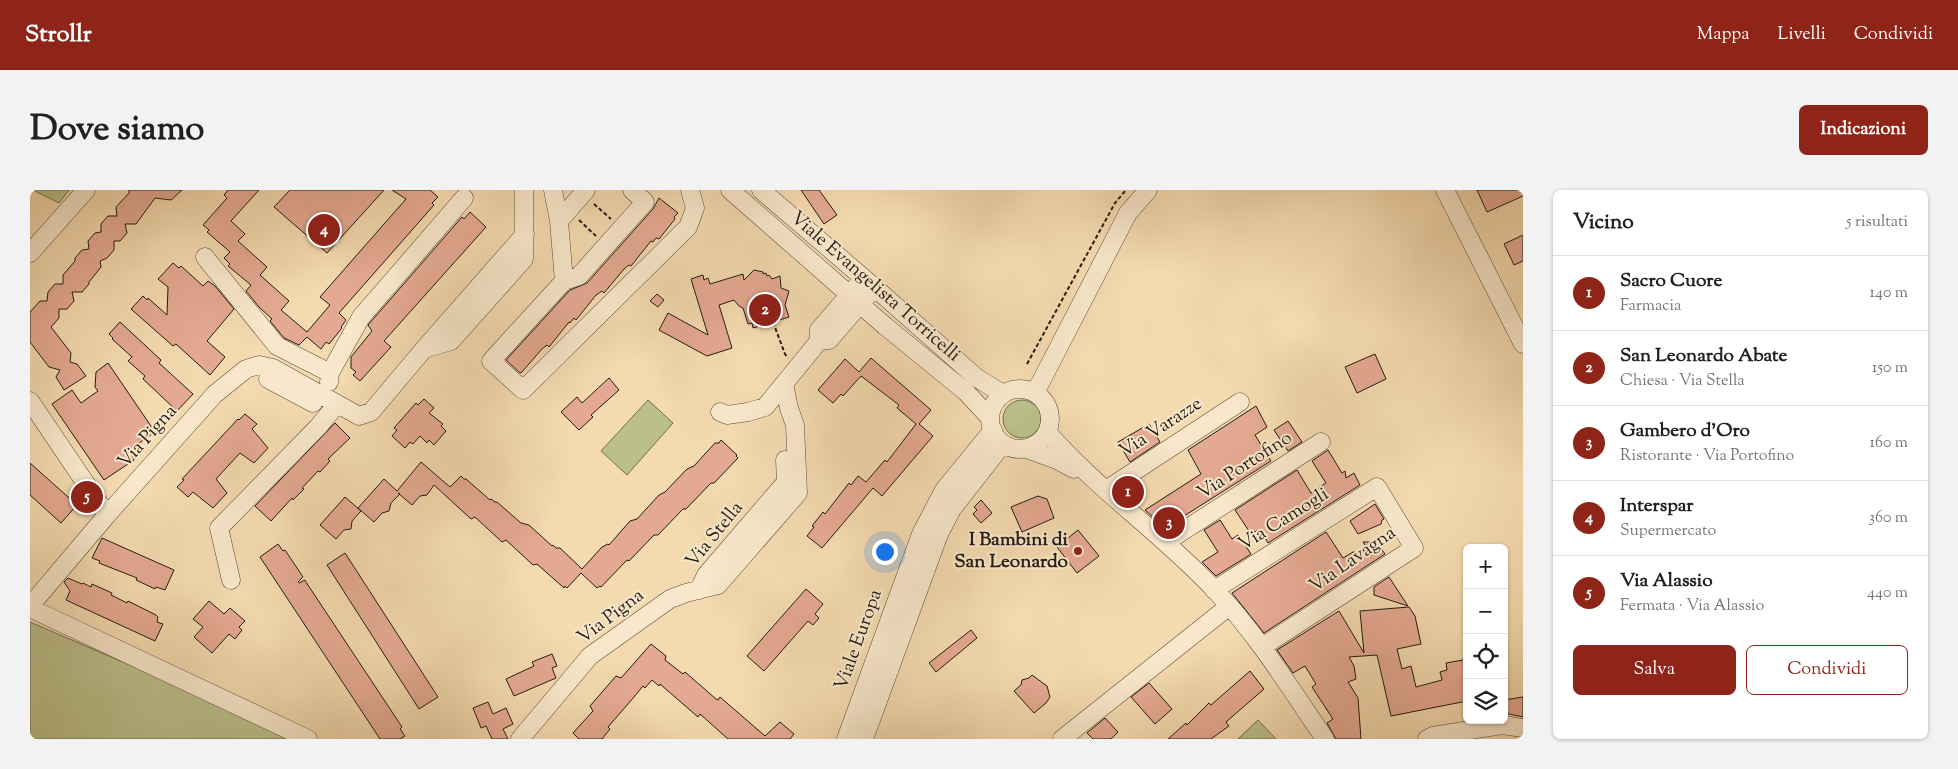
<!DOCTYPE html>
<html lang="it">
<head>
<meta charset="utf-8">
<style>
  body { margin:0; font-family:"Sorts Mill Goudy",serif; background:#f2f2f2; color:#202124 }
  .controls { position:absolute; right:15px; bottom:15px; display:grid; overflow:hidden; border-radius:8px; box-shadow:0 1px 4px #0004 }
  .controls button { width:45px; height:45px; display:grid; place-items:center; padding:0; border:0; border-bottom:1px solid #e0e0e0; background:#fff; color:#202124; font:25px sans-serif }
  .you { position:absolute; left:854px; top:361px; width:18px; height:18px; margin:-12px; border:4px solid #fff; border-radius:50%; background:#1a73e8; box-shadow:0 0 0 8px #1a73e833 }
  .badge { display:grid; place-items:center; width:32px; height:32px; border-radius:50%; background:#8f2418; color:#fff; font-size:16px; font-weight:700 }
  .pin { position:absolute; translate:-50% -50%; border:2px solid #fff; box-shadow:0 1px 5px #0006 }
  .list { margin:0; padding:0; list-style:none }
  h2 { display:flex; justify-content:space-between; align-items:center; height:65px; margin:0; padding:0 20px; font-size:21px }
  h2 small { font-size:16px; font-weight:400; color:#757577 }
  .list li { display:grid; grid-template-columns:32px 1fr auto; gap:15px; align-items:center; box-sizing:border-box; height:75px; padding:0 20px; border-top:1px solid #e0e0e0 }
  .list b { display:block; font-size:19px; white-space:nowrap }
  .list p { margin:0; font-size:16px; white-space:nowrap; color:#757577 }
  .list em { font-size:16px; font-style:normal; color:#757577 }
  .actions { display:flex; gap:10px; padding:15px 20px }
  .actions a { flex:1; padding:11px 0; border:1px solid #8f2418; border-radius:8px; text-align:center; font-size:18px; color:#8f2418 }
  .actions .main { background:#8f2418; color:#fff }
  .icon { flex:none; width:28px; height:28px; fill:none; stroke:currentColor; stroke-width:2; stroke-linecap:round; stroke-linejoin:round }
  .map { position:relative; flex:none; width:1493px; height:549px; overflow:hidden; border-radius:8px }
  header { display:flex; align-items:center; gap:30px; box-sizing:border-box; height:70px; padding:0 25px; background:#8f2418; color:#fff }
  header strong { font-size:24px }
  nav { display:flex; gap:28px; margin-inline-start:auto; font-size:18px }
  .intro { display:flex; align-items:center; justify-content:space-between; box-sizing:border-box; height:120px; padding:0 30px }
  h1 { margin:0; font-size:35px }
  .button { padding:12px 22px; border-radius:8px; background:#8f2418; color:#fff; font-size:18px; font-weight:700 }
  main { display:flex; gap:30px; padding:0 30px }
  aside { flex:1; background:#fff; border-radius:8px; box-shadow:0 1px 4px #0004 }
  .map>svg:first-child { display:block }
  .green { fill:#bbc08b; stroke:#706e4e }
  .building { fill:#e4a992; stroke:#241b12 }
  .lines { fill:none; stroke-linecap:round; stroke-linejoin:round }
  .minor-casing { stroke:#584b39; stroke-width:19 }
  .path { stroke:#241b12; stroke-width:2; stroke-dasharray:4 2.5; stroke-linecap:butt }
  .minor { stroke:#f8e7cb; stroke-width:18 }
  .poi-dot { fill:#8f2418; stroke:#f8e7cb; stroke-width:2 }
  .labels { text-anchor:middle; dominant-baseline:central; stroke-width:4; stroke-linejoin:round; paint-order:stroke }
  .street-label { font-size:19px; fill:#241b12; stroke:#f8e7cb }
  .poi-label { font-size:19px; font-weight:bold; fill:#241b12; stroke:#f8e7cb; text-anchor:end }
</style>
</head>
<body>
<header>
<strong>Strollr</strong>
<nav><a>Mappa</a><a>Livelli</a><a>Condividi</a></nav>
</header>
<div class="intro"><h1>Dove siamo</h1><a class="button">Indicazioni</a></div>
<main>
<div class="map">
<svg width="1493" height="549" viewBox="0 0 1493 549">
  <rect width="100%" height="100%" fill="#f4daaf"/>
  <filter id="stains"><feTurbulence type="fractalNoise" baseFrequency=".004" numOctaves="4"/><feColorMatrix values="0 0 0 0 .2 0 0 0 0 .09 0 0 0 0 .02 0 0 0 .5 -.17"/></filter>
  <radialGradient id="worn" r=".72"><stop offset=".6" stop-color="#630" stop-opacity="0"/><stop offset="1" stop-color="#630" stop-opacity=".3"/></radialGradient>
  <!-- green -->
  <path class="green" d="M3 0H39L29 13Z
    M618 210 643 233 597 285 571 261Z
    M973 229a19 19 0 1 1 38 0a19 19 0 1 1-38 0Z
    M0 432 272 549H0Z
    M1228 530 1246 549H1208Z"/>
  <!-- building -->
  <path class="building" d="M99 0H152L141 10 125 8 106 34H95L97 43 90 51H84V60L77 68 70 71 71 77 59 92V94L52 102H42L44 111 37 119H29V128L21 137 41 163 40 172 47 174 56 186 34 200 26 187 30 180 19 177 0 152V122L10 111H17L18 102 25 94H33V85L45 71V68L52 60 59 59 58 51 65 43 71 42V34L78 26H87L86 17 99 3Z
    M198 0H229L201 31 215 44 208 51 237 77 230 85 259 111 251 120 277 142 300 115 290 107 376 9 362 0H400L408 7 402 13 404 15 309 123 316 130 311 137 312 138 299 154 296 152 291 159 277 147 269 155 254 148 240 131 242 129 229 117 216 101 221 95 198 76 200 74 194 68 200 62 177 42 179 40 173 35 197 8 194 5Z
    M260 0H354L297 63 244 17Z
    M771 0H789L807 25 794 34Z
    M1447 0H1493V6L1457 22Z
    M629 8 648 23 644 27 645 29 629 49 626 48 623 52 621 51 601 76 599 75 594 79 574 103 572 101 566 105 546 130 544 128 540 133 539 132 519 157 517 155 512 159 491 183 489 182 476 170 540 100 557 93 623 19Z
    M440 22 456 37 354 151 361 157 330 191 323 185 326 182 321 178V167L342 141 338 135 432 27 434 29Z
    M1493 45V71L1484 75 1474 54Z
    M143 73 149 78 151 76 173 96 178 91 185 96 204 119 177 151 195 167 180 185 146 154 143 156 101 119 113 106 117 110 118 108 137 125 138 97 128 89Z
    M724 80 733 82V84L736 83 737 86 739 85 742 89 750 86 751 98 759 101 755 115 759 127 723 138 722 133 718 134 713 118 709 116 704 110 689 115 702 158 677 166 629 140 638 123 678 145 661 89 673 85 674 90 678 88 680 94 713 84 714 90Z
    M627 104 634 110 628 117 620 111Z
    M90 132 131 170 129 173 163 204 147 221 113 189 115 186 98 171 102 167 82 149 83 148 79 144Z
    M1345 164 1356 189 1327 203 1315 177Z
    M841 168 901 220 889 234 903 246 852 306 843 298 792 358 777 346 784 337 782 336 793 322 795 324 819 293 821 295 828 286 836 292 855 270 857 272 886 234 867 218 869 215 831 186 813 206 811 204 803 213 788 200 815 169 829 182Z
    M78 173 125 242 105 256 104 270 74 290 22 214 42 200 51 213 68 201 65 197 66 182Z
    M579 188 589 200 561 225 563 227 549 240 531 222 547 207 552 213Z
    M394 209 404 218 399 223 413 234 411 236 416 241 404 255 399 250 397 253 390 246 383 254 380 252 375 258 362 246 367 240 364 238 386 213 388 215Z
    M1226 216 1237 237 1225 245 1241 271 1135 338 1115 320 1171 284 1158 260Z
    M215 224 227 234 222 239 238 258 224 273 210 263 186 289 197 303 183 318 163 302 158 307 147 297 154 290 152 289 208 229 209 230Z
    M1258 231 1272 252 1258 261 1244 240Z
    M305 233 320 248 298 269 300 271 290 282 288 281 272 298 274 299 263 310 262 308 241 331 225 316Z
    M1119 234 1130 252 1100 272 1088 252Z
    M691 250 707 265 706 266 708 268 684 293H681L656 319H653L628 345H624L599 371 598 370 596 371 571 397 570 396 567 398 551 383 537 398 535 396 534 398 507 374 503 375 476 350 472 352 445 327 441 329 404 295 397 305 390 306 382 315 368 303 370 304 361 313 359 321 352 323 344 332 328 318 354 289 367 301 391 272 420 297 431 286 434 289H436L460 310 461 309 465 312H467L491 333 499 335 522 356 523 355 526 358H530L552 379 572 357 578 354 579 355 600 331 607 329 629 305 635 302 657 279 664 276 685 253H689Z
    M1298 260 1312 283 1315 281 1316 288 1324 283 1330 295 1238 353 1230 339 1221 344 1205 320 1267 280 1281 303 1296 293 1282 271Z
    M0 273 47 315 31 333 0 305Z
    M1008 306 1017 309 1024 328 992 342 981 317Z
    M315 307 331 321 322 331 321 339 314 340 306 349 290 335Z
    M951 310 962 323 951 333 943 324 947 320 944 317Z
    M1345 314 1354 329 1352 330 1351 334 1328 344 1320 331Z
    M1190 330 1202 349 1208 345 1221 364 1186 386 1172 372 1188 362 1174 340Z
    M1048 340 1069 366 1047 383 1027 357Z
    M1296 342 1313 368 1323 362 1342 365 1333 352H1350V357L1355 364 1234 443 1202 403Z
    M72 348 144 380 135 400 126 397 125 399 106 390 107 388 69 373 70 371 62 368Z
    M248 354 253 361 255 360 273 387 268 392 269 393 275 390 276 392 372 537 370 539 375 546 370 549H350L230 367Z
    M315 363 408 507 389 519 297 375Z
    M1359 387 1378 416 1344 405V397Z
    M38 388 52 394 53 393 61 397 62 394 82 403 81 405 97 413 98 411 126 425 128 427 127 432 133 434 125 451 36 410 40 401 34 392Z
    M776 399 793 414 785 424 789 428 783 435 778 431 734 481 717 466Z
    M179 411 194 424 200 418 215 431 209 437 212 440 205 449 199 444 182 463 164 447 173 437 163 429Z
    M1379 417 1385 426 1391 454 1367 459 1372 479 1381 476 1386 497 1412 490 1410 482 1417 480 1416 473 1433 470 1435 477H1437V511L1361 526 1347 465 1319 467 1324 476 1326 489 1318 492 1328 508 1331 549H1306L1297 533 1303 529 1282 497 1286 494 1275 476 1263 483 1247 460 1309 421 1334 463 1330 421Z
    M941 440 947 448 906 482 899 473Z
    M621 454 636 466 635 470 653 484 655 482 686 509 688 510 690 507 735 546 750 532 764 544 760 549H698L670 524 668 527 630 494 629 496 622 490 615 498 613 496 604 507 578 537 580 539 572 549H549L543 543 563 521 560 516 586 486 591 488Z
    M522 464 527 476 522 478 526 488 484 506 476 489 504 476 502 472Z
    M1220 481 1234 499 1196 532 1199 536 1181 549H1138L1156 533 1157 535 1179 513 1181 515Z
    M1002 485 1017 496 1020 507 1016 513 1004 523 984 501 991 495 992 490 999 488Z
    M1119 493 1142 519 1125 534 1101 507Z
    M1493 507V527L1474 523V510Z
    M458 512 463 524 476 518 483 534 473 539 478 549H462L456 536 451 538 443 518Z
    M1075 528 1088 542 1081 549H1063L1057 543Z"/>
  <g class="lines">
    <defs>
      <path id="minor" d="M523 0 529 31
        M602 0 615 12 549 86 534 91 461 171 493 200 658 37 665 18 660 0
        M700 0 855 136 936 202 960 228
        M731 0 844 97 947 188 973 204
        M1415 0 1493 154
        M0 63 56 0
        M175 67 247 156 300 183
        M534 91 529 31 556 0
        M789 151V140L827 96
        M394 159 421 151 494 69V0
        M243 178 238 189 283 213
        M299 192 300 183 331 127 434 8
        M960 229a30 30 0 1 1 60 0a30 30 0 1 1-60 0Z
        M1005 203 1098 23 1118 0
        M0 211 77 325
        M690 222 697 225 718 222 735 217 789 151 799 150 838 105
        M1018 243C1068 300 1132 344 1184 399 1227 444 1260 498 1295 549
        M997 259 1027 270 1044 279
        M1076 300 1210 212
        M1136 352 1291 252
        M201 390 189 338 288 237 307 214
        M669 400 676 385 756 292 755 270
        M1184 400 1347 297 1384 358 1232 457
        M0 416 77 325 185 204 216 179 229 175 243 178 329 226 341 222 394 159 495 44
        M0 418 278 549
        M490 549 560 466 640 409 656 403 688 395 768 303 765 235 759 218 754 194
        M816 549 891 344 914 300 963 240
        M834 549 909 344 922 319 969 259 975 255
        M1032 549 1198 417
        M1397 549 1403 546 1472 535 1493 538"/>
    </defs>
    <!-- minor casing -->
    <use href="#minor" class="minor-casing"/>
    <!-- path -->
    <path class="path" d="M564 14 581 29
      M549 30 566 46
      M743 132 755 164 758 168
      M997 174 1085 13 1096 0"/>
    <!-- minor -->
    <use href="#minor" class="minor"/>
  </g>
  <!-- markers -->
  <circle class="poi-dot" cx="1048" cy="361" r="5"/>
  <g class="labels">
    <!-- street labels -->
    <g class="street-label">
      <text transform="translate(845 97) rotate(41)">Viale Evangelista Torricelli</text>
      <text transform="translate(1131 238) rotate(-33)">Via Varazze</text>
      <text transform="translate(118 247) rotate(-48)">Via Pigna</text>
      <text transform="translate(1215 276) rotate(-33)">Via Portofino</text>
      <text transform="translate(1254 330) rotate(-32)">Via Camogli</text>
      <text transform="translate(685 345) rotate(-51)">Via Stella</text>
      <text transform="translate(1323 370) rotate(-35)">Via Lavagna</text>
      <text transform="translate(581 427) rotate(-37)">Via Pigna</text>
      <text transform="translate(829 450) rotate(-70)">Viale Europa</text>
    </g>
    <!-- poi labels -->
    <g class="poi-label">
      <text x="1038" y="350">I Bambini di<tspan x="1038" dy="22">San Leonardo</tspan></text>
    </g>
  </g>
  <rect width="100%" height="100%" filter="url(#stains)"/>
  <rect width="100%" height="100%" fill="url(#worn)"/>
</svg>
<div class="controls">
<button>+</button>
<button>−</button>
<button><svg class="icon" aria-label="locate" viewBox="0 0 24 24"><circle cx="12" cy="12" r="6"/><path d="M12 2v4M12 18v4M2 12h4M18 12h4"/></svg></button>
<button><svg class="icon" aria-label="layers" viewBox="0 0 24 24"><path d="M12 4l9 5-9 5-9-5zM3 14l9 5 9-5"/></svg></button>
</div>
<div class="you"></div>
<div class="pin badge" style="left:1098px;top:302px">1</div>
<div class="pin badge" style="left:735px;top:120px">2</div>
<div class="pin badge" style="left:1139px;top:333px">3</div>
<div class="pin badge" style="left:294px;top:40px">4</div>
<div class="pin badge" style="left:57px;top:307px">5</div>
</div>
<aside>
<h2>Vicino<small>5 risultati</small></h2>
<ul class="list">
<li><span class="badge">1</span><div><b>Sacro Cuore</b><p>Farmacia</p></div><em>140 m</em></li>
<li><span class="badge">2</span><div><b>San Leonardo Abate</b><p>Chiesa · Via Stella</p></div><em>150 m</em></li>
<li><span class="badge">3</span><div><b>Gambero d'Oro</b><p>Ristorante · Via Portofino</p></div><em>160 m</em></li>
<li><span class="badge">4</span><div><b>Interspar</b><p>Supermercato</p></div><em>360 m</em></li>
<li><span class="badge">5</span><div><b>Via Alassio</b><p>Fermata · Via Alassio</p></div><em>440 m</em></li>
</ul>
<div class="actions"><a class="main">Salva</a><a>Condividi</a></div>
</aside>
</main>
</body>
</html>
